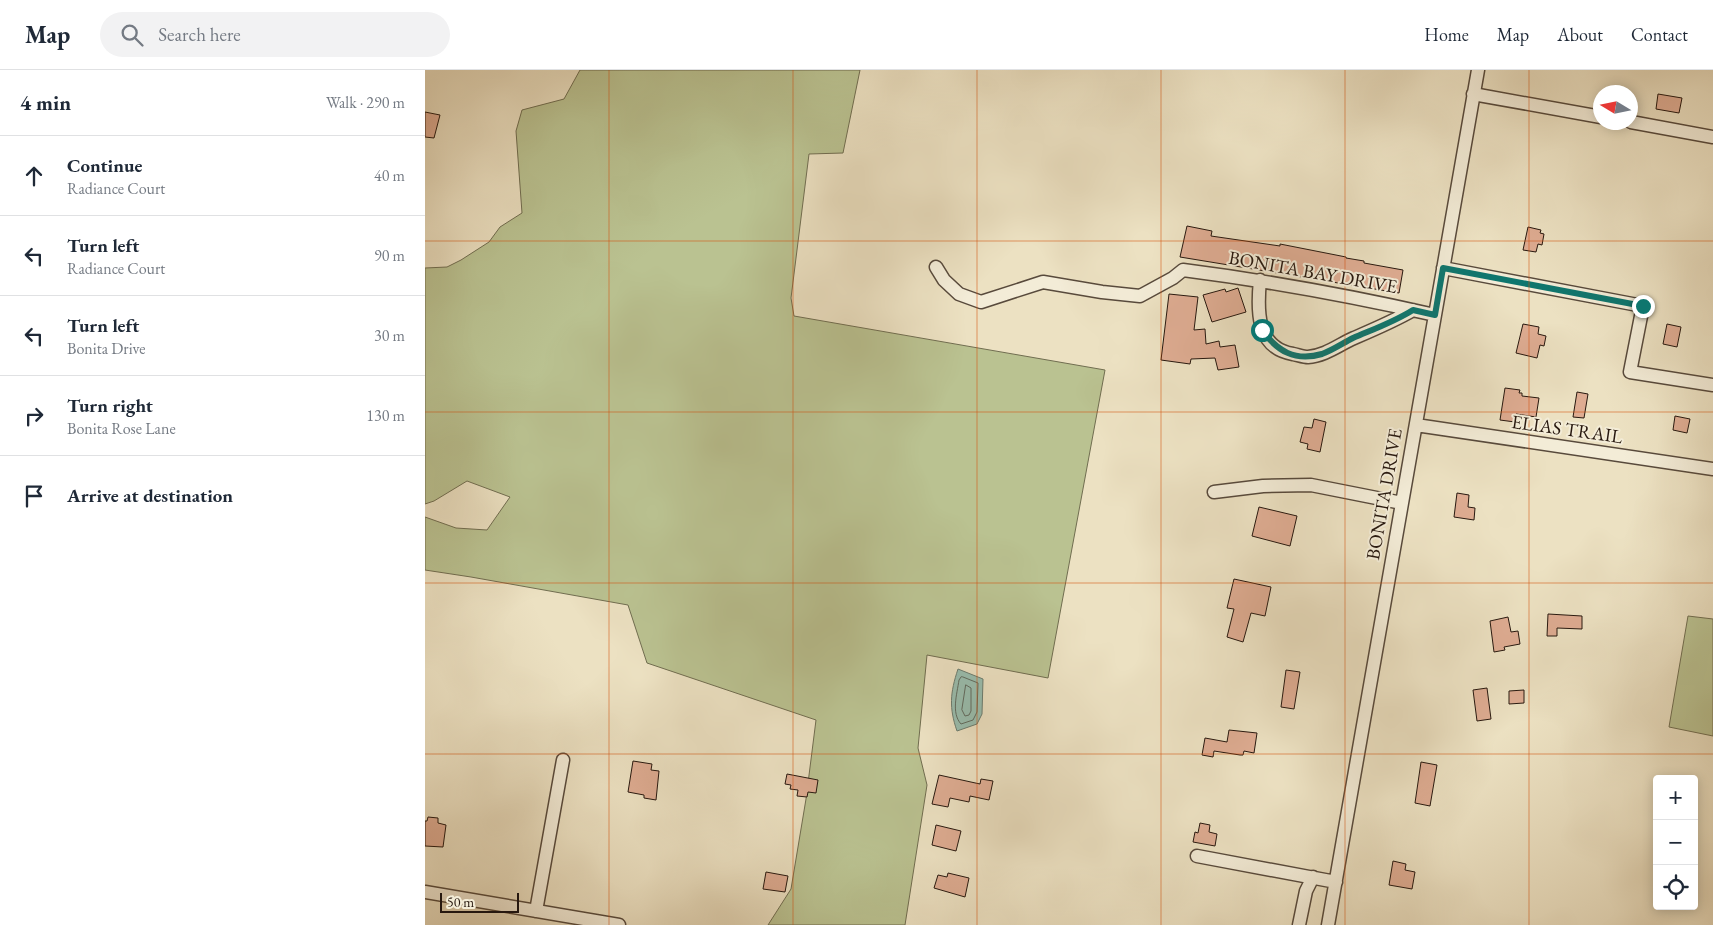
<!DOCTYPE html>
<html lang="en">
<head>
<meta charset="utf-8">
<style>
  body { margin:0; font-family:"EB Garamond",serif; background:#f2f2f3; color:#1f2937 }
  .controls { position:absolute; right:15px; bottom:15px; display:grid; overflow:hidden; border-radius:5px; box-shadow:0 2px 12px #0003 }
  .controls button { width:45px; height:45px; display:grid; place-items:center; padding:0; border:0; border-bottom:1px solid #e0e1e3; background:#fff; color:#1f2937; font:25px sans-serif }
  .compass { position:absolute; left:1168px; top:15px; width:45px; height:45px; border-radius:50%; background:#fff; box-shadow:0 2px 12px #0003; rotate:280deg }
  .scale { position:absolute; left:15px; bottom:12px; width:79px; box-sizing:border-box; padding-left:5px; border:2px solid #27180f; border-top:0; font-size:14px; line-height:18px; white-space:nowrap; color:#27180f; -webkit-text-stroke:4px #f3ecd7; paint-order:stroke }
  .stop { position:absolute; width:15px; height:15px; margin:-11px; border:4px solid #0f766e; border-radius:50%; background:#fff }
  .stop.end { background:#0f766e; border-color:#fff; box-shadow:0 1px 5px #0008 }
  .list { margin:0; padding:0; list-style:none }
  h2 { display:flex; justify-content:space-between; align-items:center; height:65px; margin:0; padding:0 20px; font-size:21px }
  h2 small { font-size:16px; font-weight:400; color:#747a83 }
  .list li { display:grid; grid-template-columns:32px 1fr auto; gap:15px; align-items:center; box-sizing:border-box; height:80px; padding:0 20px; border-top:1px solid #e0e1e3 }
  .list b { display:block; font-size:19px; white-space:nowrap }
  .list p { margin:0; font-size:16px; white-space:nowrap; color:#747a83 }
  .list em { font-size:16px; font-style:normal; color:#747a83 }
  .icon { flex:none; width:28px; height:28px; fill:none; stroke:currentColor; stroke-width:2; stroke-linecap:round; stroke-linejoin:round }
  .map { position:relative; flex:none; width:1288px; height:855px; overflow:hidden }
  header { display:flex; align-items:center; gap:30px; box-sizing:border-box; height:70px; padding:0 25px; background:#fff; border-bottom:1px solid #e0e1e3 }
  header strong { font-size:24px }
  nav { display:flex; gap:28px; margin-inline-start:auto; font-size:18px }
  .search { width:350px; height:45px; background:#f2f2f3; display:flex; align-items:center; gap:12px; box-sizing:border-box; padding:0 18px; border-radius:28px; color:#747a83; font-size:19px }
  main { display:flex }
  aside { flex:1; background:#fff }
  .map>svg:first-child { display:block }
  .green { fill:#bac291; stroke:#706d50 }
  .water { fill:#99beaf; stroke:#6b7c6f }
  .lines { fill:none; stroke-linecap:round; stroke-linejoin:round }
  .shore { stroke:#606b5f; stroke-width:1 }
  .building { fill:#deac92; stroke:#27180f }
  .minor-casing { stroke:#584a3c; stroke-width:15 }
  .minor { stroke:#f3ecd7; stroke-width:12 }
  .route { stroke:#0f766e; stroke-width:6 }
  .grid { fill:none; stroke:#d5520c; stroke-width:1; stroke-opacity:0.55 }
  .labels { text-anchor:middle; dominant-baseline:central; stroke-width:4; stroke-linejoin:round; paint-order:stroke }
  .street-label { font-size:19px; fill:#27180f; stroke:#f3ecd7 }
</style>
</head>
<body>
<header>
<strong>Map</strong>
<div class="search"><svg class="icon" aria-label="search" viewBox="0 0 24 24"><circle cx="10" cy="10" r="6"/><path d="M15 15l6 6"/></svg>Search here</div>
<nav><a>Home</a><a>Map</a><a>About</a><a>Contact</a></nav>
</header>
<main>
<aside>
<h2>4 min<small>Walk · 290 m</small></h2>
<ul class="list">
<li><svg class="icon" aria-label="ahead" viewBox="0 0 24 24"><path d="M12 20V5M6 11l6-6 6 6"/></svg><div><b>Continue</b><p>Radiance Court</p></div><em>40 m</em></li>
<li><svg class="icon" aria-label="left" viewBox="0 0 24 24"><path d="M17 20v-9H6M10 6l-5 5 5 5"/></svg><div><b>Turn left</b><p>Radiance Court</p></div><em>90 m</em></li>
<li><svg class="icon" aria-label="left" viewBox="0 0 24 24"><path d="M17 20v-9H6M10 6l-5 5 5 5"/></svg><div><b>Turn left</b><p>Bonita Drive</p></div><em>30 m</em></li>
<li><svg class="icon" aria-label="right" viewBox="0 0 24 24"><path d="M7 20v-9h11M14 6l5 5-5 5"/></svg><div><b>Turn right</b><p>Bonita Rose Lane</p></div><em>130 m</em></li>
<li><svg class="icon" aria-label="arrive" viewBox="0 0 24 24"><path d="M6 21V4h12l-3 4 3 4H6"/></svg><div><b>Arrive at destination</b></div></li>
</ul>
</aside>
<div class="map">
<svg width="1288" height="855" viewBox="0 0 1288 855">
  <rect width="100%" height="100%" fill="#ece1c2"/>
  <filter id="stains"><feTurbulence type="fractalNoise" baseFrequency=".004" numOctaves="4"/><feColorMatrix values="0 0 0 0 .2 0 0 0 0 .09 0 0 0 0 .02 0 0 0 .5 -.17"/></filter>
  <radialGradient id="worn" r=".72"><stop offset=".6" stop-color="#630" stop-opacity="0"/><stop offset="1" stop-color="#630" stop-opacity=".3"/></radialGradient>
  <!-- green -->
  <path class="green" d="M155 0H435L418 83 384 84 366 228 369 246 680 300 623 608 502 585 493 678 502 715 480 855H343L366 819 381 729 391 650 222 593 203 535 46 507 0 500V447L31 458 62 460 85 427 42 411 9 431 0 434V198L22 197 36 190 64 172 75 157 97 143 91 61 97 40 139 29Z
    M1263 546 1288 549V666L1244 657Z"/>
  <!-- water -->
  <path class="water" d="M533 599 558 609 557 644 552 654 532 661C524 638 525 623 533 599Z"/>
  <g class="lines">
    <!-- shore -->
    <path class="shore" d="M538 607 553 613 552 642 548 650 536 654C526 643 532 624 534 610L536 607Z
      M541 615 546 618V641L544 645 540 646 537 640Z"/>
  </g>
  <!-- building -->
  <path class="building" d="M1233 24 1257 28 1254 43 1231 39Z
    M0 42 15 45 9 68 0 67Z
    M762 156 787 161 786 166 855 176V174L921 187V188L939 191V193L978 200 974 223 755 187Z
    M1103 157 1116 160 1115 163 1119 164 1117 175 1113 174 1111 182 1098 180Z
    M813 218 821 242 787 252 778 225 800 219 801 222Z
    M744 224 773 227 769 260 780 259 781 274 794 271 795 277 810 275 814 297 793 300 790 288 766 289 765 294 736 290Z
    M1098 254 1114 257 1113 264 1121 266 1119 276 1115 275 1112 288 1091 283Z
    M1242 254 1256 257 1252 277 1238 274Z
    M1080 318 1095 320 1094 323H1097V326L1114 328 1111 347 1091 344 1090 352 1075 350Z
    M1152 322 1163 324 1159 348 1148 347Z
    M1250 346 1265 349 1262 363 1248 360Z
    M889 349 901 352 895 382 882 379 883 374 875 372 879 357 887 358Z
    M1032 423 1044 425 1043 437 1050 438 1049 450 1029 447Z
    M834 437 872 446 865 476 827 466Z
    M809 509 846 517 840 546 826 543 818 572 802 567 809 539 802 538Z
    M1123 544 1157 546V559L1132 558V566H1122Z
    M1083 547 1086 562 1093 561 1095 574 1079 577 1080 580 1069 582 1065 551Z
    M861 600 875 602 869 639 856 637Z
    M1062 618 1066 649 1052 651 1048 620Z
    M1099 620V633L1084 634V621Z
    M804 660 832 663 829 683 819 681 818 685H815L789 681 788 687 777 685 780 668 802 672Z
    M208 691 227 694 226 700 234 701 231 730 219 728V725L203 722Z
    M996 692 1012 695 1005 736 990 733Z
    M362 704 393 710 391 723 383 722 382 727 372 726 373 720 365 719 366 715 360 714Z
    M514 705 555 714 556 709 568 711 564 730 545 726 544 732 525 728 523 737 507 734Z
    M3 747 13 748V753L21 755 18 777 0 776V751H2Z
    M775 753 785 755 784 762 792 764 790 776 768 772 770 762 773 763Z
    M511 755 536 761 531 781 507 775Z
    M968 791 981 794 980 800 990 802 987 819 964 815Z
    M341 802 363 806 360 822 338 819Z
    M523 803 544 808 540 827 509 818 513 805 522 807Z"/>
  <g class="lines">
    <defs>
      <path id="minor" d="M1048 24 1176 47
        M1206 52 1288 67
        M511 197 519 210 534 224 556 232 618 212 677 222 715 226 748 208 758 200C844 211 926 226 1010 245
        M1018 198 1218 236 1205 302 1288 315
        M835 210C832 240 831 278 868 284 873 285 879 287 883 287 900 286 915 274 929 268 950 259 969 251 988 240
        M991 355 1288 399
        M789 422 838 416 886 415 977 433
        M772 786 911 812
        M0 822 194 855
        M111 841 138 690
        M874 855 881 821 888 807
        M903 855 1053 0"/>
    </defs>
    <!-- minor casing -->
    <use href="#minor" class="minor-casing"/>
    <!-- minor -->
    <use href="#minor" class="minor"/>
  </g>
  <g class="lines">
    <!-- route -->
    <path class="route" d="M837 260C852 281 870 292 897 284 908 280 918 273 928 268 949 259 969 252 988 240L1010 245 1018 198 1218 236"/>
  </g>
  <!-- grid -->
  <path class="grid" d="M184 0V855M368 0V855M552 0V855M736 0V855M920 0V855M1104 0V855M0 171H1288M0 342H1288M0 513H1288M0 684H1288"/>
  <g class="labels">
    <!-- street labels -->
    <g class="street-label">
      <text transform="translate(888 202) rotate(10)">BONITA BAY DRIVE</text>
      <text transform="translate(1142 359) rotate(8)">ELIAS TRAIL</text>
      <text transform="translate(959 424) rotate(-80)">BONITA DRIVE</text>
    </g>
  </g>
  <rect width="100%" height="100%" filter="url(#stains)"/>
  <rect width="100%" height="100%" fill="url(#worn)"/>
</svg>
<div class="controls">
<button>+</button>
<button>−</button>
<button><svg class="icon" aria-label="locate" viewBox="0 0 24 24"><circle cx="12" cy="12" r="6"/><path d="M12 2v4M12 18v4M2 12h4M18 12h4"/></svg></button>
</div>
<svg class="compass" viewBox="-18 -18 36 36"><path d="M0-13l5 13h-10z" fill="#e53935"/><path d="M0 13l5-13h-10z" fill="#747a83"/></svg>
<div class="scale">50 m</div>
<div class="stop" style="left:837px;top:260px"></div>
<div class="stop end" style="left:1218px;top:236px"></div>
</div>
</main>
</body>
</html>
